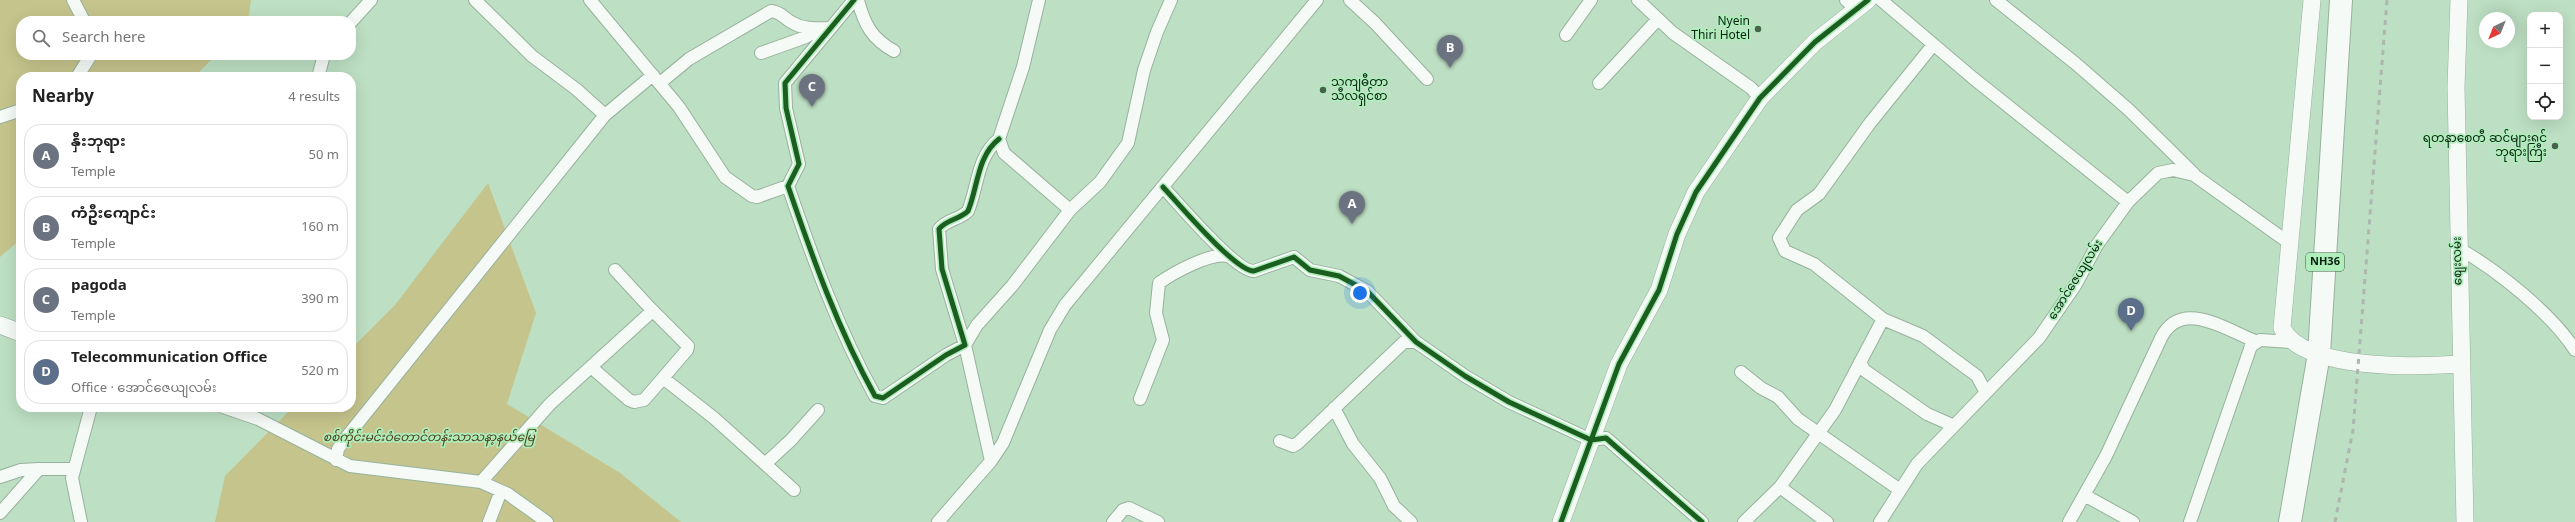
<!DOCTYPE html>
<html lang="en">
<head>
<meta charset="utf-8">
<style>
  body { margin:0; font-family:Georgia,"Noto Sans Myanmar",serif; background:#f6f6f6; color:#222 }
  .controls { position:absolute; right:12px; top:12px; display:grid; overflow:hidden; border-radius:8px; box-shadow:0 4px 16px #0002 }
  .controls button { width:36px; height:36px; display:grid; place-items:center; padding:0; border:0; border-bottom:1px solid #e0e0e0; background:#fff; color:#222; font:20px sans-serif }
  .compass { position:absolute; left:2479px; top:12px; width:36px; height:36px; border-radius:50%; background:#fff; box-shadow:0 4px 16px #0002; rotate:223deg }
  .you { position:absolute; left:1360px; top:293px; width:14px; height:14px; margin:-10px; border:3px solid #fff; border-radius:50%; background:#1a73e8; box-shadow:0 0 0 6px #1a73e833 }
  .badge { display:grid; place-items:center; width:26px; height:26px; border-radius:50%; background:#7c3aed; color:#fff; font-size:13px; font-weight:700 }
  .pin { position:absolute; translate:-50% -33px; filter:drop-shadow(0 1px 2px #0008) }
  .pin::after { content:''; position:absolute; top:21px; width:14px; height:12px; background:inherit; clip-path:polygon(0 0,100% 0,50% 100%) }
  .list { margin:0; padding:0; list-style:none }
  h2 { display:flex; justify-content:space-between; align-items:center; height:52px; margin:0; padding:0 16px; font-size:17px }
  h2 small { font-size:13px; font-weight:400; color:#767676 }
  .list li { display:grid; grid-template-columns:26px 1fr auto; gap:12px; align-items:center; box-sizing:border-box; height:64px; margin:0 8px 8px; padding:0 8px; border:1px solid #e0e0e0; border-radius:16px }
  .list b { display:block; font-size:15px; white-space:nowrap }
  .list p { margin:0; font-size:13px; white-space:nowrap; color:#767676 }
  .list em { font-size:13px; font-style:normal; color:#767676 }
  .icon { flex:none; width:22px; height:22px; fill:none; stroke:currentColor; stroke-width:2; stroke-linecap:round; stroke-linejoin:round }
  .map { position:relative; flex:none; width:2575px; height:522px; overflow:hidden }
  .search { position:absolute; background:#fff; box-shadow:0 4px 16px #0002; left:16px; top:16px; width:340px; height:44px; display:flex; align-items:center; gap:10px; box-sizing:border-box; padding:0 14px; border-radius:16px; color:#767676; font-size:15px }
  .panel { position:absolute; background:#fff; box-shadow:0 4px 16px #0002; left:16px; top:72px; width:340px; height:340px; border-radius:16px }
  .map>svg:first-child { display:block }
  .green { fill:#c5c48c }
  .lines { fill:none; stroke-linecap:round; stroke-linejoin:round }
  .street-casing { stroke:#97b29c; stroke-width:14 }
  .secondary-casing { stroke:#97b29c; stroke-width:18 }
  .highway-casing { stroke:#97b29c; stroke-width:24 }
  .street { stroke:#f5faf6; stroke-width:12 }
  .secondary { stroke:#f5faf6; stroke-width:17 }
  .highway { stroke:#f5faf6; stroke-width:22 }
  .rail { stroke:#adb6af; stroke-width:3; stroke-dasharray:5 5; stroke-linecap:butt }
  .cycleway-casing { stroke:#afedbb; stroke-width:8 }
  .cycleway { stroke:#1b5e20; stroke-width:5 }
  .poi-dot { fill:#48644f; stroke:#afedbb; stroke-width:1.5 }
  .labels { text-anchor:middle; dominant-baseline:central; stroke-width:3.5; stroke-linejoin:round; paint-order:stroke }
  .shield { fill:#afedbb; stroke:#3b5f43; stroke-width:1 }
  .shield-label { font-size:11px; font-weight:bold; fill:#092210 }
  .poi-label { font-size:12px; fill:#092210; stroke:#afedbb; text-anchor:end }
  .street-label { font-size:12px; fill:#092210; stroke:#afedbb }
  .park-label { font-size:12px; font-style:italic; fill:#4d3f1a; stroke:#afedbb }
</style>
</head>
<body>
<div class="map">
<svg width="2575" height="522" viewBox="0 0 2575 522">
  <rect width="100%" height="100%" fill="#bddfc3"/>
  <!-- green -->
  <path class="green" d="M0 0H251L248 21H21V55H216L194 77H21V239L0 257Z
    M488 183 536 313 507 404 620 473 681 522H215L225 476 293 407H351V349L395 305Z"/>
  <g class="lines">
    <defs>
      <path id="street" d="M73 0 84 21
        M475 0 532 56 576 89 605 115 653 75
        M590 0 679 107 725 177 752 196 757 197 788 186
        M854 0 785 83 786 108 799 164 788 186C813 259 838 329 875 396L883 398 946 355 965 345 942 269 939 229C947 219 959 220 968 211 978 187 977 156 999 139
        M858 0C864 24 872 39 894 51
        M1039 0 1023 67 999 139 1004 153 1070 210
        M1350 0 1375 23 1427 79
        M1638 0 1673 33 1751 88 1760 98
        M1846 0 1856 9
        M1881 0 1973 78 2128 202
        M1996 0 2075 63 2129 110 2194 174
        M351 22 371 0
        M1566 35 1591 0
        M1933 45 1870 123 1819 194 1797 210 1779 238 1785 251 1814 264 1883 319 1923 336 1977 376 1985 391
        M761 53 806 37 819 29
        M77 77 91 55
        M318 77 324 55
        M660 83 689 59 771 11C782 12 784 19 793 23 805 30 818 28 831 28
        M1599 83 1658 19
        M0 117 21 110
        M1163 187C1178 203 1236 272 1254 271L1294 257 1310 270 1339 276 1367 291 1416 342 1465 376 1509 402 1591 440 1606 438 1702 522
        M2458 248C2497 270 2551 313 2575 350
        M1860 362 1864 370 1927 414 1952 425
        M591 367 629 400 634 402 644 400 687 350 688 346 651 309
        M1741 372 1761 388 1778 397 1798 419 1900 490
        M663 378 714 418 794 490
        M1140 399 1163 340 1156 313 1159 283C1173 273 1214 250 1230 257
        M223 407 258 419 350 466 481 482 508 494 547 522
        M1334 408 1353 444 1380 478 1394 506 1411 522
        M1280 441 1293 446 1298 443 1404 342H1416
        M336 460 338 449 345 439 605 115
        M991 461 965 345 977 325 1012 286 1070 210 1100 182 1128 143 1144 70 1157 32 1171 0
        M765 464 791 440 818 410
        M0 477 21 470 39 469
        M481 482 550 404 649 314 651 309 615 270
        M1780 487 1827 522
        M2084 495 2133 522
        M0 513 39 469H74
        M81 522 72 478 91 407
        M489 522 501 491
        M938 522 991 461 1003 443 1050 330 1065 305 1317 0
        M1113 522 1123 510 1129 508 1158 522
        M1744 522 1780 487 1835 410 1883 319
        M1880 522 1917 464 2039 338 2076 284 2097 245 2128 202 2158 173 2173 170 2194 175 2288 242
        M2069 522 2106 456 2161 338C2181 298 2225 329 2255 341
        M2190 522 2251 346 2260 340 2291 342"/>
      <path id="secondary" d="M2312 0 2282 328C2303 371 2418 367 2460 364
        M2459 0 2456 87 2465 522
        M0 325 21 333
        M1561 522 1619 364 1659 290 1677 234 1696 192 1760 98 1815 42 1868 0"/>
      <path id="highway" d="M2290 522 2319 354 2341 0"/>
    </defs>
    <!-- street casing -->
    <use href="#street" class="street-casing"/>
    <!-- secondary casing -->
    <use href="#secondary" class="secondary-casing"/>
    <!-- highway casing -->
    <use href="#highway" class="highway-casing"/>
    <!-- street -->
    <use href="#street" class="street"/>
    <!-- secondary -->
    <use href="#secondary" class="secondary"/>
    <!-- highway -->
    <use href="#highway" class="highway"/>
    <!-- rail -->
    <path class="rail" d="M2335 522 2353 430 2387 0"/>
    <defs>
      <path id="cycleway" d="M854 0 785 83 786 108 799 164 788 186C813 259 838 329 875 396L883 398 946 355 965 345 942 269 939 229C947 219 959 220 968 211 978 187 977 156 999 139
        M1163 187C1178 203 1236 272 1254 271L1294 257 1310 270 1339 276 1367 291 1416 342 1465 376 1509 402 1591 440 1606 438 1702 522
        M1561 522 1619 364 1659 290 1677 234 1696 192 1760 98 1815 42 1868 0"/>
    </defs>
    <!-- cycleway casing -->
    <use href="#cycleway" class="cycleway-casing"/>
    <!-- cycleway -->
    <use href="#cycleway" class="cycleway"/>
  </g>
  <!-- markers -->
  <g class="poi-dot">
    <circle cx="1758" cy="29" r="4"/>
    <circle cx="1323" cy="90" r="4"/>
    <circle cx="2555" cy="146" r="4"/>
  </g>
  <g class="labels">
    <!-- shield labels -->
    <rect class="shield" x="2306" y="253" width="38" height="18" rx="3"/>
    <g class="shield-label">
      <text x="2325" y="262">NH36</text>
    </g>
    <!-- poi labels -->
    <g class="poi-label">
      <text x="1750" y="22">Nyein<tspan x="1750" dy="14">Thiri Hotel</tspan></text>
      <text x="1331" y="83" text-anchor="start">သကျဓီတာ<tspan x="1331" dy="14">သီလရှင်စာ</tspan></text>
      <text x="2547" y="139">ရတနာစေတီ ဆင်များရှင်<tspan x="2547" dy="14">ဘုရားကြီး</tspan></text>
    </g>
    <!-- street labels -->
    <g class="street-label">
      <text transform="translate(2458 261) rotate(-91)">စျေးလမ်း</text>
      <text transform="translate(2076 280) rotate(-58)">အောင်ဇေယျလမ်း</text>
    </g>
    <!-- park labels -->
    <g class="park-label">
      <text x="429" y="438">စစ်ကိုင်းမင်းဝံတောင်တန်းသာသနာ့နယ်မြေ</text>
    </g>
  </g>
</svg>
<div class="controls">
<button>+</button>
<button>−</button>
<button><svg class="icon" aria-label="locate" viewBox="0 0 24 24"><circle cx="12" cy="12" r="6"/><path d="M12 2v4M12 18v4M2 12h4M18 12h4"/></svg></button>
</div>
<svg class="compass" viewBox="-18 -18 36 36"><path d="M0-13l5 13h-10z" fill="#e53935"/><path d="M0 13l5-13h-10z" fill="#767676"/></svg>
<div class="you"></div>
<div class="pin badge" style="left:1352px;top:224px;background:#6b7280">A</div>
<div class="pin badge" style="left:1450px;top:68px;background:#6b7280">B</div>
<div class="pin badge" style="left:812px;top:107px;background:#6b7280">C</div>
<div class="pin badge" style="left:2131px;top:331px;background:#5c6f8a">D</div>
<div class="search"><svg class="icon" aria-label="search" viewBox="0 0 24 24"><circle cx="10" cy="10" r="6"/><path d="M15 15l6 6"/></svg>Search here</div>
<section class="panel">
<h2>Nearby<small>4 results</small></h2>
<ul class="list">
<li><span class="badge" style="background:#6b7280">A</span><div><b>နှီးဘုရား</b><p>Temple</p></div><em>50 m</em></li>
<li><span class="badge" style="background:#6b7280">B</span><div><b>ကံဦးကျောင်း</b><p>Temple</p></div><em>160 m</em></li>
<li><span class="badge" style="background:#6b7280">C</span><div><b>pagoda</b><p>Temple</p></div><em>390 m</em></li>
<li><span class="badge" style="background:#5c6f8a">D</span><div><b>Telecommunication Office</b><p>Office · အောင်ဇေယျလမ်း</p></div><em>520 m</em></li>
</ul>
</section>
</div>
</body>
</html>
